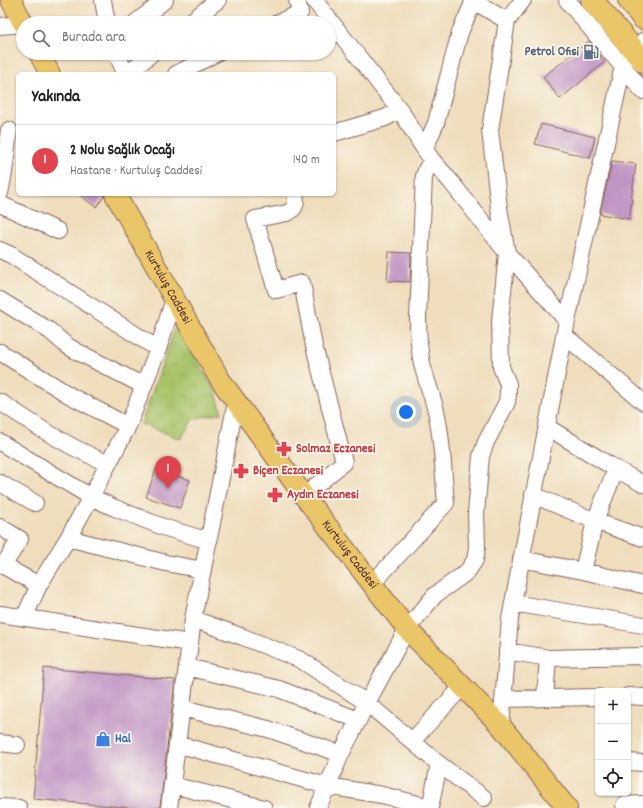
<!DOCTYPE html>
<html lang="tr">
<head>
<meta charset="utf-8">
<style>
  body { margin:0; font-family:Dekko,sans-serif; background:#f2f2f2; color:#222 }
  .controls { position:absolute; right:12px; bottom:12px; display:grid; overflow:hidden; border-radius:6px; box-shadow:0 1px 3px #0004 }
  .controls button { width:36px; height:36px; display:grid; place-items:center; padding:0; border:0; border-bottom:1px solid #e0e0e0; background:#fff; color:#222; font:20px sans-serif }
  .you { position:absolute; left:406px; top:412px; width:14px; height:14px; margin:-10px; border:3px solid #fff; border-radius:50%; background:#1a73e8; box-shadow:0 0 0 6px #1a73e833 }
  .badge { display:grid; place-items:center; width:26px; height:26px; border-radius:50%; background:#0f766e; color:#fff; font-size:13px; font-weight:700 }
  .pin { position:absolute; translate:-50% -33px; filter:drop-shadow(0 1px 2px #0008) }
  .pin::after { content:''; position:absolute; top:21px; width:14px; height:12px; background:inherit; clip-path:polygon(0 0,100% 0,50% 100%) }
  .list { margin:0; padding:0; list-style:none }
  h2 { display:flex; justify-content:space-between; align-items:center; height:52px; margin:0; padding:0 16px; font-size:17px }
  h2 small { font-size:13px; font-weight:400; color:#767676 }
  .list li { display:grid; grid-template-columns:26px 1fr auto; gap:12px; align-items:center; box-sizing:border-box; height:72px; padding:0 16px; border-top:1px solid #e0e0e0 }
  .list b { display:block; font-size:15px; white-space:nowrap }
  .list p { margin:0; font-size:13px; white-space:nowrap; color:#767676 }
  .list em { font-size:13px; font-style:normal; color:#767676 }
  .icon { flex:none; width:22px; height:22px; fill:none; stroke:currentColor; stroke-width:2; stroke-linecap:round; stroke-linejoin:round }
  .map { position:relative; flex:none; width:643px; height:808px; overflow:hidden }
  .search { position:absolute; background:#fff; box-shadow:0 1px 3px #0004; left:16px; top:16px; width:320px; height:44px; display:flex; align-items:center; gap:10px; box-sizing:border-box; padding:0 14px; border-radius:22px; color:#767676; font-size:15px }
  .panel { position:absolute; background:#fff; box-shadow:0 1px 3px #0004; left:16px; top:72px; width:320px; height:124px; border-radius:6px }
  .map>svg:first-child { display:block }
  .grass { fill:url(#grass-tufts); stroke:#78714a }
  .building { fill:#c095c4 }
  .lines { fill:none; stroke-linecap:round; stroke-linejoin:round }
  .minor-casing { stroke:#84625d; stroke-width:18 }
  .major-casing { stroke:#84625d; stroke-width:22 }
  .highway-casing { stroke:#84625d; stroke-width:24 }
  .minor { stroke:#fff; stroke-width:16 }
  .major { stroke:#ebc669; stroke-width:20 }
  .highway { stroke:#ebc669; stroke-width:22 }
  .labels { text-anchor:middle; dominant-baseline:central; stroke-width:3.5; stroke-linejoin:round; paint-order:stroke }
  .service-label { font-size:13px; font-weight:bold; fill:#4e5e75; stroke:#fbf7ec; text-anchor:end }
  .street-label { font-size:13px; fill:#4a1f2b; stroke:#fbf7ec }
  .health-label { font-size:13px; font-weight:bold; fill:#be3a42; stroke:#fbf7ec; text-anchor:start }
  .shop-label { font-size:13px; font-weight:bold; fill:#366cbe; stroke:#fbf7ec; text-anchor:start }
</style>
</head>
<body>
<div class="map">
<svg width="643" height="808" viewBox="0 0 643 808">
  <defs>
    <pattern id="grass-tufts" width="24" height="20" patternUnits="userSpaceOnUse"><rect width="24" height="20" fill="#a7c369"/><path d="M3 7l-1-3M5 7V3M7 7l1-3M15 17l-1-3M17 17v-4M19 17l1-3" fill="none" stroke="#91a75b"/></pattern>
  </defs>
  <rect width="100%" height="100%" fill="#fbf7ec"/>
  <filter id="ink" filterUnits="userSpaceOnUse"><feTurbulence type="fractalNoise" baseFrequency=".025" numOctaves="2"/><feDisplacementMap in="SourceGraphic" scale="8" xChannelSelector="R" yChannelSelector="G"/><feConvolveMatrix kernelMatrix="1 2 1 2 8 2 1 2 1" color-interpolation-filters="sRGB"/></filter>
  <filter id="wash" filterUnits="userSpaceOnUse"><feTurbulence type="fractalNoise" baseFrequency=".012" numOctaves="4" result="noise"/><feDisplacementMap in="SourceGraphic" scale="16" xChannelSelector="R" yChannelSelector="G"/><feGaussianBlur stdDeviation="0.9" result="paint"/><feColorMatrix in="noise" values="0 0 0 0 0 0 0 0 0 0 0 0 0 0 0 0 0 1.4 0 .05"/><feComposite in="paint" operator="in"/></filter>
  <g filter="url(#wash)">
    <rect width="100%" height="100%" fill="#efddbb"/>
    <!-- grass -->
    <path class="grass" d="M176 325 216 392 222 413 193 419 181 439 141 424Z"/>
    <g id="blocks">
      <!-- building -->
      <path class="building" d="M589 41 605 62 560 99 543 77Z
        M541 124 595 137 590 158 535 144Z
        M612 161 636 164 631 200H632L629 219 600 214Z
        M78 194H104V197L96 207Z
        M389 252 411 253 410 282 387 281Z
        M156 469 190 480 180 508 146 497Z
        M44 668 175 680 160 808H134L33 799Z"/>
    </g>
  </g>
  <g filter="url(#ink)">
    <use href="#blocks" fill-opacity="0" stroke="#84625d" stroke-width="1"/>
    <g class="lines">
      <defs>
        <path id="minor" d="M103 0 107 23
          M314 0 400 110 423 147 432 160 451 182 507 253 567 321
          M472 0 507 21
          M567 0 643 91
          M135 23 155 8 165 0
          M189 23 218 0
          M277 23 300 13 297 0
          M0 26 23 24
          M116 53 126 74
          M128 74 152 53
          M176 74 217 53
          M334 133 385 118 400 110
          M423 147 428 141 436 123 460 32 474 1
          M0 193 4 173 9 130
          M295 194C297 203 296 209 287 213L255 219 276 290 302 283 314 346 344 462 304 496
          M0 204 58 231
          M0 250 11 255 158 349
          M0 300 50 331 66 345 76 351 144 386
          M564 335 643 402
          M0 352 69 395 128 426
          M0 402 43 430 73 447 108 464
          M547 427 616 469 643 484
          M0 442 26 458 91 497 115 508 163 527 209 541
          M0 483 35 503
          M533 495 595 521 643 538
          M0 527 20 539 3 566
          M68 538 166 563 203 570
          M521 559 583 571 643 585
          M0 564 39 585
          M583 571 595 521 616 469
          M372 584 446 503C443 473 443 441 436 411 432 395 426 380 422 364 419 349 418 333 418 318L424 176 427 168 432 160
          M513 603 643 625
          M0 614 190 643
          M24 618 39 585 68 538 91 497 128 426 158 349 174 299
          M193 619 243 637 301 660 367 703 439 764
          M507 651 548 658 641 656 643 657
          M187 667 279 689 358 720
          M628 696 643 697
          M545 698 548 658
          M503 699 598 697
          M182 708 268 729 341 754
          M501 726 510 619 567 321 623 66 634 49 643 41
          M412 741 463 686
          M0 743 17 745
          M177 744 327 786 382 795 430 807
          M628 762 643 763
          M172 785 264 808
          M624 805 643 804
          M0 807 19 808
          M169 808 193 619 236 402
          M318 808 341 754 367 703 407 629 435 595 467 572 475 560 477 547 476 513 481 456 486 442 507 402 508 394V384L501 367 500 321 507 253 499 208 490 130 507 21 523 0
          M430 808 439 764 484 798"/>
        <g id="major">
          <path d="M11 0 23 23"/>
          <path d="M39 53 50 74"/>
          <path id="s1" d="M115 194 219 378 304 496 407 629 501 726 567 808"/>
        </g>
        <path id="highway" d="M592 0 643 61
          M629 0 643 18"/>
      </defs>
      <!-- minor casing -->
      <use href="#minor" class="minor-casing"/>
      <!-- major casing -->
      <use href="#major" class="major-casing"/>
      <!-- highway casing -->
      <use href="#highway" class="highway-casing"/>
      <!-- minor -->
      <use href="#minor" class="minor"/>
      <!-- major -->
      <use href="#major" class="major"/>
      <!-- highway -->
      <use href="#highway" class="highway"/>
    </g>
  </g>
  <!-- icons -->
  <defs>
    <symbol id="fuel-bare" viewBox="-9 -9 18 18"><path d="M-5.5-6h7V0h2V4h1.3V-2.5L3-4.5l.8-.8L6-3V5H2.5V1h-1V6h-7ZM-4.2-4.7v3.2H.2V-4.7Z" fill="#5c6f8a" stroke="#fbf7ec" stroke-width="2.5" paint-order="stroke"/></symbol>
    <symbol id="pharmacy-bare" viewBox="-9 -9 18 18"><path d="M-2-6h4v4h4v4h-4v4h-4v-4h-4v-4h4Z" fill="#e0444e" stroke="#fbf7ec" stroke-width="2.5" paint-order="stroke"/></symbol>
    <symbol id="shop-bare" viewBox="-9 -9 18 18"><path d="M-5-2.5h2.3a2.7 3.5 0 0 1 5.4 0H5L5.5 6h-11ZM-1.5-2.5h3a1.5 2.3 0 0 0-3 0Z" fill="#3f7fe0" stroke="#fbf7ec" stroke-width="2.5" paint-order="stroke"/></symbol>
  </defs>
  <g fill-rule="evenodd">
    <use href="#fuel-bare" x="580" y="41" width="22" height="22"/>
    <use href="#pharmacy-bare" x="273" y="438" width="22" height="22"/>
    <use href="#pharmacy-bare" x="230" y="460" width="22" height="22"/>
    <use href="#pharmacy-bare" x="264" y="484" width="22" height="22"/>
    <use href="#shop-bare" x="92" y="728" width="22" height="22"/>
  </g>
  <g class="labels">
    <!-- service labels -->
    <g class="service-label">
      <text x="579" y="52">Petrol Ofisi</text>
    </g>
    <!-- street labels -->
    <g class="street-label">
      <text stroke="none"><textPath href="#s1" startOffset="107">Kurtuluş Caddesi</textPath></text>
      <text stroke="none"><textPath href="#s1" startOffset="431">Kurtuluş Caddesi</textPath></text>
    </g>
    <!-- health labels -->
    <g class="health-label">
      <text x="296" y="449">Solmaz Eczanesi</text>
      <text x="253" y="471">Biçen Eczanesi</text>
      <text x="287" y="495">Aydın Eczanesi</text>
    </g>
    <!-- shop labels -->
    <g class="shop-label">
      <text x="115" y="739">Hal</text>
    </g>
  </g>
</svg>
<div class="controls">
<button>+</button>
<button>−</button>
<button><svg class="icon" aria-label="locate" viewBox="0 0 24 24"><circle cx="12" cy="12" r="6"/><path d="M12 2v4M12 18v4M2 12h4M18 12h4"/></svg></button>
</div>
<div class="you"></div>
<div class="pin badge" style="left:168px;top:489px;background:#e0444e">1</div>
<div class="search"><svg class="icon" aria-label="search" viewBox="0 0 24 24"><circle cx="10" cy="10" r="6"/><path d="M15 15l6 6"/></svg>Burada ara</div>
<section class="panel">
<h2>Yakında<small></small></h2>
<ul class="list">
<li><span class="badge" style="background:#e0444e">1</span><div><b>2 Nolu Sağlık Ocağı</b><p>Hastane · Kurtuluş Caddesi</p></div><em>140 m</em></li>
</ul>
</section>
</div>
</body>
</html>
